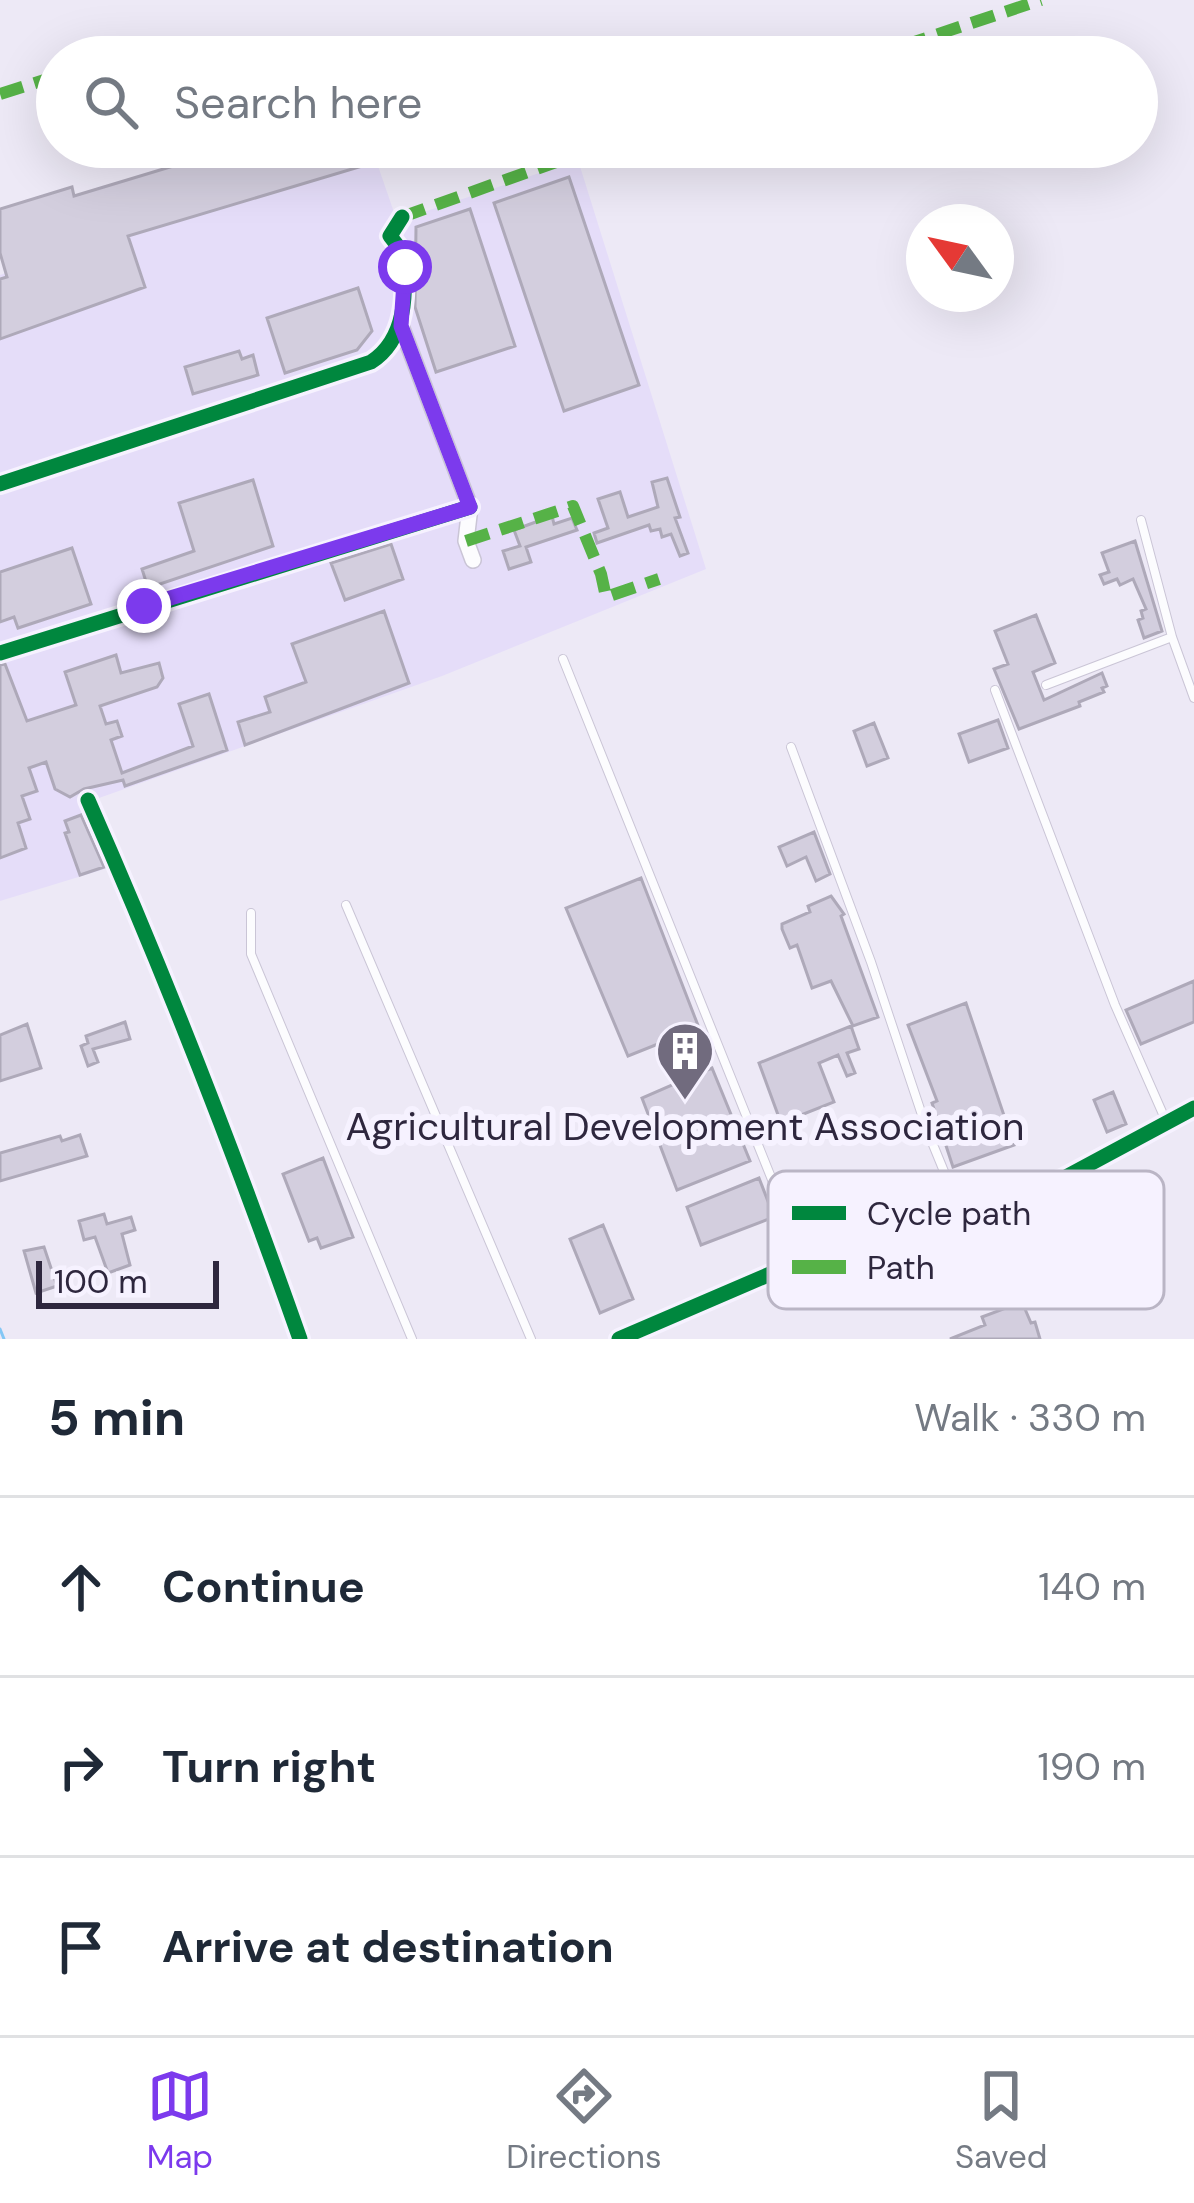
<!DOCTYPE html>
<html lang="en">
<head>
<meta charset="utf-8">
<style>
  body { margin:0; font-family:"DM Sans",sans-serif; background:#f6f6f7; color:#1f2937 }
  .compass { position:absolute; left:906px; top:204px; width:108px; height:108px; border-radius:50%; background:#fff; box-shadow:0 12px 48px #0002; rotate:303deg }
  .scale { position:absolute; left:36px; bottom:30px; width:183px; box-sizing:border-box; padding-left:12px; border:6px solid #2e273e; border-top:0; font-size:33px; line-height:42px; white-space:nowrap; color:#2e273e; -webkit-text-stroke:9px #f6f2ff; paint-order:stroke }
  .stop { position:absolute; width:36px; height:36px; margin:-27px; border:9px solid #7c3aed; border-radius:50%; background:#fff }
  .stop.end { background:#7c3aed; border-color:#fff; box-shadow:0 3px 12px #0008 }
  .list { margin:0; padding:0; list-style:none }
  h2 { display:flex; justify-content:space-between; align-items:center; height:156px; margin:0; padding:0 48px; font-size:51px }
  h2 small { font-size:39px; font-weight:400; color:#747a83 }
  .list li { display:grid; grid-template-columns:78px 1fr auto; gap:36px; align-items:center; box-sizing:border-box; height:180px; padding:0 48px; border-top:3px solid #e0e1e3 }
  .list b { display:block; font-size:45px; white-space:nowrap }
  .list em { font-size:39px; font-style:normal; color:#747a83 }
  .icon { flex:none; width:66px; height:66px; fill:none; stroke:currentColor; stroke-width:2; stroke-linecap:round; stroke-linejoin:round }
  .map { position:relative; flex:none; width:1194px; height:1339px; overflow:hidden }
  .search { position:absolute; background:#fff; box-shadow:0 12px 48px #0002; left:36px; right:36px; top:36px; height:132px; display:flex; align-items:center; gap:30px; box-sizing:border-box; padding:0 42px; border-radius:66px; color:#747a83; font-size:45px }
  .sheet { height:696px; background:#fff }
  nav { display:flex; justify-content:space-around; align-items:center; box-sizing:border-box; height:168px; border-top:3px solid #e0e1e3; background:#fff; font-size:33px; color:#747a83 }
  nav a { display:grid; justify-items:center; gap:6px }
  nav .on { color:#7c3aed }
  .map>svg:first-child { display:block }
  .built { fill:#e5ddf9 }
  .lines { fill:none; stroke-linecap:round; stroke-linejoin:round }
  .stream { stroke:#84c7f5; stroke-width:3 }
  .building { fill:#d3cede; stroke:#aea9b9; stroke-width:3 }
  .lane-casing { stroke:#cac5d6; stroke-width:10 }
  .street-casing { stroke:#cac5d6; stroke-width:18 }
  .lane { stroke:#fcfcfe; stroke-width:8 }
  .street { stroke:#fcfcfe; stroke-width:15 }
  .quiet { stroke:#56b247; stroke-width:12; stroke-dasharray:24 12; stroke-linecap:butt }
  .cycleway-casing { stroke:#f6f2ff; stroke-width:22 }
  .cycleway { stroke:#00873e; stroke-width:15 }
  .route { stroke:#7c3aed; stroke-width:15 }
  .labels { text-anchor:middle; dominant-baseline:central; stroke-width:12; stroke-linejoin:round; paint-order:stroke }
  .poi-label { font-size:39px; fill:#2e273e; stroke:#f6f2ff }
  .key { fill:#f6f2ff; stroke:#bab5c5; stroke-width:3 }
  .key-label { font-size:33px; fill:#2e273e }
</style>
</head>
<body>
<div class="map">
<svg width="1194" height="1339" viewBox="0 0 1194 1339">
  <rect width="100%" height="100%" fill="#ede9f6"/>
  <!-- built -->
  <path class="built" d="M578 160 706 569 442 676 99 798 121 864 0 901V275L127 232 377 163 397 221Z"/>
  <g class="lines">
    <!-- stream -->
    <path class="stream" d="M0 1329 4 1339"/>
  </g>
  <!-- building -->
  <path class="building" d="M236 147H364L369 164 128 236 145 287 0 339V279L7 277 0 253V209L72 187 74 196Z
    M569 177 639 385 564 411 494 203Z
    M470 209 515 346 436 372 415 307 416 227Z
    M358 288 372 331 357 350 285 373 267 318Z
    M239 351 242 359 253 355 258 375 193 394 185 367Z
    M667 478 680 517 675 518 688 553 680 556 671 534 662 537 660 529 651 531 649 525 597 543 594 533 608 528 598 499 620 492 628 517 658 507 652 482Z
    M253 480 273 546 148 588 142 569 194 551 179 503Z
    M552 516 554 524 572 518 577 530 526 547 531 562 509 569 503 551 520 546 514 530Z
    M1135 541 1162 631 1144 638 1138 620 1143 618 1141 611 1146 609 1133 579 1120 585 1117 579 1104 584 1100 575 1109 572 1102 553Z
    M391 544 403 579 345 600 331 563Z
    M72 548 91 604 18 628 14 617 0 622V572Z
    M384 611 409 683 245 745 238 722 270 712 265 697 306 682 292 644Z
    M1036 615 1055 663 1033 672 1044 700 1102 673 1107 686 1102 688 1104 692 1079 702 1080 706 1019 729 994 669 1008 664 995 631Z
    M116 655 121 673 159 663 163 678 157 687 100 706 106 724 117 721 122 736 111 740 122 773 193 746 179 704 209 694 227 750 125 786 123 780 84 789 70 797 55 789 46 762 29 768 37 791 22 796 30 819 18 823 26 848 0 858V665L5 664 27 721 76 705 65 672Z
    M998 720 1008 748 969 762 959 734Z
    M874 723 888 758 867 766 854 731Z
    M81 815 104 867 80 875 65 833 69 832 65 821Z
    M814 832 830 874 816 881 806 857 787 866 779 847Z
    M641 878 699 1028 689 1032 705 1071 712 1068 750 1161 677 1190 642 1098 686 1079 677 1057 686 1054 678 1036 628 1056 566 908Z
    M831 896 844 914 841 916 878 1017 853 1026 831 981 812 988 797 945 790 948 782 929V924L810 912 808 906Z
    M1194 981V1022L1141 1044 1126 1010Z
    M966 1003 1014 1145 953 1167 932 1103 937 1101 908 1025Z
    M125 1022 130 1039 93 1049 98 1062 88 1066 81 1046 88 1043 86 1036Z
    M27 1024 41 1068 0 1081V1035Z
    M851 1026 859 1049 847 1053 855 1073 847 1076 838 1055 819 1063 834 1102 781 1123 759 1063Z
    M1113 1092 1126 1124 1107 1132 1094 1100Z
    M80 1135 87 1156 0 1181V1153L60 1136 62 1141Z
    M323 1158 353 1237 321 1248 317 1238 309 1241 283 1174Z
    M759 1178 774 1217 701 1245 687 1207Z
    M104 1214 107 1224 131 1217 135 1230 122 1234 130 1265 108 1273 95 1237 84 1240 79 1221Z
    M603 1225 633 1299 600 1313 570 1239Z
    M44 1247 57 1286 36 1293 24 1251Z
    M1022 1302 1031 1323 1035 1322 1040 1339H950L985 1325 982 1317Z"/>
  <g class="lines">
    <defs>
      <path id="lane" d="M1141 520 1172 637 1194 698
        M563 659 803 1257
        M1046 685 1172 637
        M995 690 1115 1005 1166 1121
        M791 747 871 962 927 1130 959 1208
        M346 905 531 1339
        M251 913V954L412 1339"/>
      <path id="street" d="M401 326 470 507 466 541 473 560
        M0 484 371 362C407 339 406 293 404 254L390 236 402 217
        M0 653 470 507
        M88 800C166 977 236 1157 300 1339
        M619 1339 891 1222 1007 1198 1062 1179 1194 1108"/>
    </defs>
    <!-- lane casing -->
    <use href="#lane" class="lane-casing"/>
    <!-- street casing -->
    <use href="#street" class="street-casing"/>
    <!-- lane -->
    <use href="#lane" class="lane"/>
    <!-- street -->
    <use href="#street" class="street"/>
    <!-- quiet -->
    <path class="quiet" d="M118 57 154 46
      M869 57 1041 0
      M0 94 57 76
      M402 217 598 147
      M466 541 573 506 601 574 606 597 659 579"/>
    <defs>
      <path id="cycleway" d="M0 484 371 362C407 339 406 293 404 254L390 236 402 217
        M0 653 470 507
        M88 800C166 977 236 1157 300 1339
        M619 1339 891 1222 1007 1198 1062 1179 1194 1108"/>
    </defs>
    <!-- cycleway casing -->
    <use href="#cycleway" class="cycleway-casing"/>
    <!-- cycleway -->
    <use href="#cycleway" class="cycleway"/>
  </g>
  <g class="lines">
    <!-- route -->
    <path class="route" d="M144 606 470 507 401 326 405 267"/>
  </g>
  <!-- icons -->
  <defs>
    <symbol id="building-pin" viewBox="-11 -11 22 30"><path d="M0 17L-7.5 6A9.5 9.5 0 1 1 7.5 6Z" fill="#716b7e" stroke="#f6f2ff"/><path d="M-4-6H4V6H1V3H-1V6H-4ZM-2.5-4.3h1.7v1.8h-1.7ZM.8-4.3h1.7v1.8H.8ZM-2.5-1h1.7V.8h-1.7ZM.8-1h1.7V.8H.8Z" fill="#fff"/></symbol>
  </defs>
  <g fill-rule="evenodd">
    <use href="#building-pin" x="652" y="1018" width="66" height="90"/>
  </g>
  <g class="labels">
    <!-- poi labels -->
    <g class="poi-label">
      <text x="685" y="1126">Agricultural Development Association</text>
    </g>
  </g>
  <!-- legend -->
  <rect x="768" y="1171" width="396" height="138" rx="18" class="key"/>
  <rect x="792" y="1206" width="54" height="14" fill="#00873e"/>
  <rect x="792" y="1260" width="54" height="14" fill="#56b247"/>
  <g class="key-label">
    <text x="867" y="1225">Cycle path</text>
    <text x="867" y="1279">Path</text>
  </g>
</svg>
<svg class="compass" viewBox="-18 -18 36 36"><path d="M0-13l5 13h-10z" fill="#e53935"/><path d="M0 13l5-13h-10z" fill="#747a83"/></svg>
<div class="scale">100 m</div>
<div class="stop" style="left:405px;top:267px"></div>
<div class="stop end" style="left:144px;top:606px"></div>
<div class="search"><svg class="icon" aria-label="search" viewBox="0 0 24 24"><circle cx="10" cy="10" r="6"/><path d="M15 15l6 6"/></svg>Search here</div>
</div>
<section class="sheet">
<h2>5 min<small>Walk · 330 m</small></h2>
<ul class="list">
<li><svg class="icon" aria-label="ahead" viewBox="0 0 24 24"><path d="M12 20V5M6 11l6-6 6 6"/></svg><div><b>Continue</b></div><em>140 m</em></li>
<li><svg class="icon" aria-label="right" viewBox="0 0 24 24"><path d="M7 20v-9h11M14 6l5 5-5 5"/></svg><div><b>Turn right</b></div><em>190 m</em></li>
<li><svg class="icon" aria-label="arrive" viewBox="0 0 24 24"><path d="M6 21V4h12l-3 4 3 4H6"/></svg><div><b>Arrive at destination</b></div></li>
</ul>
</section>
<nav>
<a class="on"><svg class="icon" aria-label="map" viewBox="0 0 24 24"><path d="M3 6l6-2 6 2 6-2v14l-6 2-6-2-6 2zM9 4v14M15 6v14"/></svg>Map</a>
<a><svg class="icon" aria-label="directions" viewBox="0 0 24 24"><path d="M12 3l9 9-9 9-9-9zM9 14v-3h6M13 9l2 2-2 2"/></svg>Directions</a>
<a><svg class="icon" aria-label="saved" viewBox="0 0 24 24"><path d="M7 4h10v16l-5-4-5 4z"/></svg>Saved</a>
</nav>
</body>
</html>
